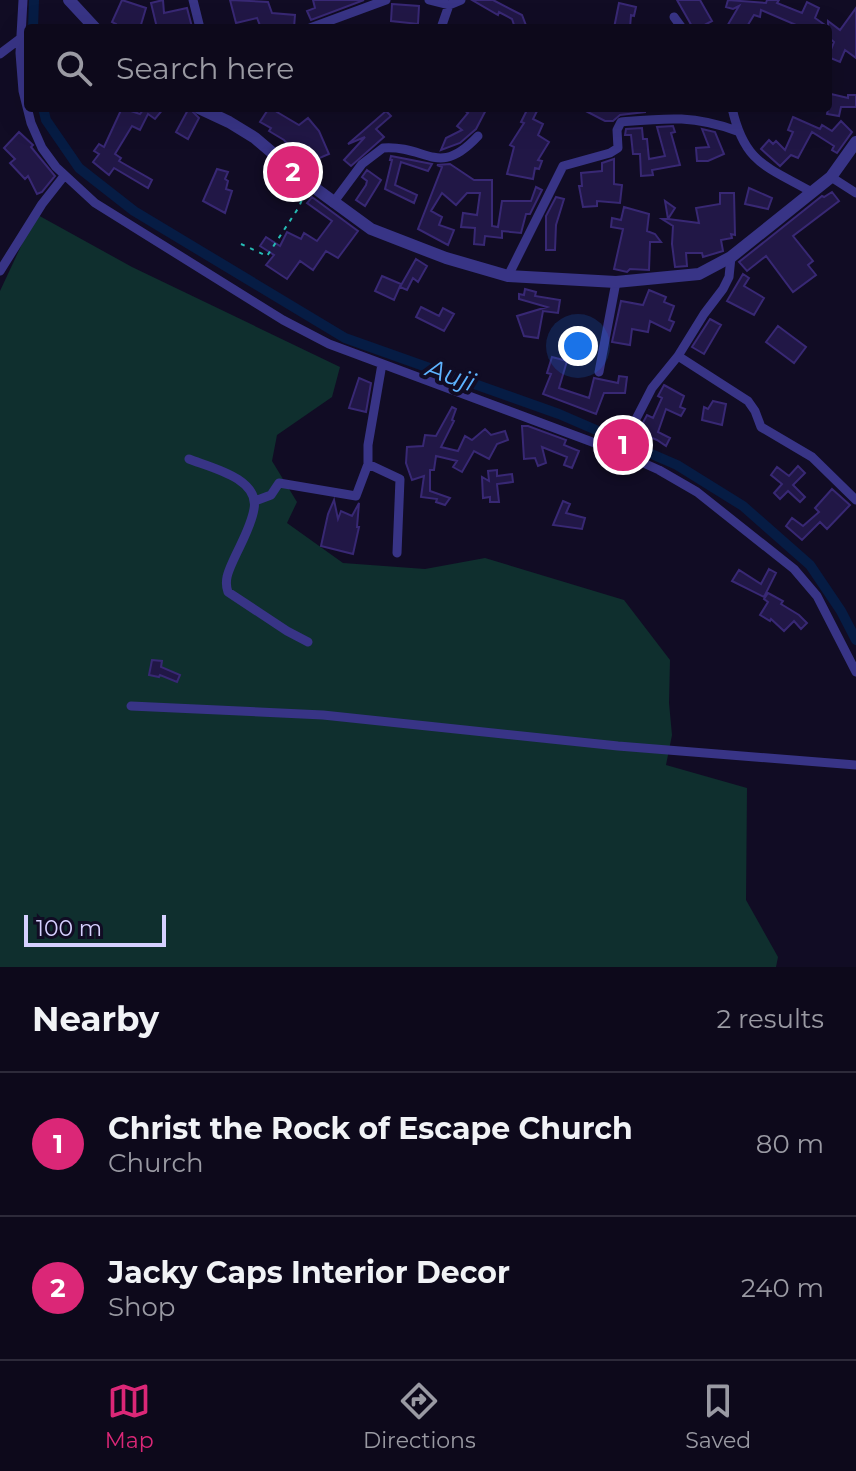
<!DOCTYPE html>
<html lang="en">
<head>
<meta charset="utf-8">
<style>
  body { margin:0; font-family:Montserrat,sans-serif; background:#1b1728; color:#f1f3f6 }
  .scale { position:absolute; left:24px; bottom:20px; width:142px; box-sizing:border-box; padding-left:8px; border:4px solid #d6d0ff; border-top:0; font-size:22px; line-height:28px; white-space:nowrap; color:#d6d0ff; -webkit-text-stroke:6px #110c24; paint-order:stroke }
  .you { position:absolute; left:578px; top:346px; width:28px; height:28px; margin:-20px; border:6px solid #fff; border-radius:50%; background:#1a73e8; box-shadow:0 0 0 12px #1a73e833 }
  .badge { display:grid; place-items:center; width:52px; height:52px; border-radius:50%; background:#db2777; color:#fff; font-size:26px; font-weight:700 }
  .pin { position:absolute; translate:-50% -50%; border:4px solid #fff; box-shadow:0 2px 8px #0006 }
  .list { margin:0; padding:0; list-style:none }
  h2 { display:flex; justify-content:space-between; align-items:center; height:104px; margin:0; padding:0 32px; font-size:34px }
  h2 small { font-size:26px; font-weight:400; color:#9a9aa3 }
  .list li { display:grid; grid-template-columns:52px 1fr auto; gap:24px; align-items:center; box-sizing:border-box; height:144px; padding:0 32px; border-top:2px solid #2d2a3a }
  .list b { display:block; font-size:30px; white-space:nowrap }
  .list p { margin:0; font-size:26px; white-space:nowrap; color:#9a9aa3 }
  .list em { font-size:26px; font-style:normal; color:#9a9aa3 }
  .icon { flex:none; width:44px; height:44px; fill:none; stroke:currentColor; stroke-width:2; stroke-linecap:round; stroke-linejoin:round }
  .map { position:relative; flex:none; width:856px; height:967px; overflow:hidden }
  .search { position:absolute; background:#0d091b; box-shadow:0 8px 32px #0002; left:24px; right:24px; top:24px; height:88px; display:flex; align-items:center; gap:20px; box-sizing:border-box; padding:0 28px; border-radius:8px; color:#9a9aa3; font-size:30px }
  .sheet { height:392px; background:#0d091b }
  nav { display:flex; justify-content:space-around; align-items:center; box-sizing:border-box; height:112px; border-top:2px solid #2d2a3a; background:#0d091b; font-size:22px; color:#9a9aa3 }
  nav a { display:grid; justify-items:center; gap:4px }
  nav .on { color:#db2777 }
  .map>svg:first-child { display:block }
  .green { fill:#0f2f2e }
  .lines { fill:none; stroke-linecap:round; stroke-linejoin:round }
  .canal { stroke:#061c44; stroke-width:10 }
  .building { fill:#211746; stroke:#382874; stroke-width:2 }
  .path { stroke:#26bdb5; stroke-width:2; stroke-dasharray:4 6; stroke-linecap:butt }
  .minor { stroke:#383486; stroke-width:9 }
  .tertiary { stroke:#383486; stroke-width:12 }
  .labels { text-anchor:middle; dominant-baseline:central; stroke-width:8; stroke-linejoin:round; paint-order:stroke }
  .water-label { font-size:26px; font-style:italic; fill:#5eb3ff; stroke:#110c24 }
</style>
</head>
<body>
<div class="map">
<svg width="856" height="967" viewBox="0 0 856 967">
  <rect width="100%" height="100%" fill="#110c24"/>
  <!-- green -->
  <path class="green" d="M36 214 132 267 340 367 332 397 277 435 272 461 297 502 287 523 343 563 425 569 485 558 624 600 670 660 669 703 672 735 666 765 747 788 746 900 778 957 776 967H0V291Z"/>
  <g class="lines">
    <!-- canal -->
    <path class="canal" d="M33 28 34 0
      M43 108 46 120 79 168 134 211 345 338 559 414 677 465 743 506 810 565 841 611 856 640"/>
  </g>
  <!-- building -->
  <path class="building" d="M122 0 146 8 140 28H115L116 24 112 22Z
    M163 0 164 13 187 8 192 27 157 28 151 3Z
    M230 0 268 2 272 13 295 15 294 28H261L257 18 236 23Z
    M313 0H364L311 20 307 11 315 8Z
    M472 0H493L522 15 527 28H515L512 19 499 12 498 15Z
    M677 0H700L712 21 699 28H693Z
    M728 0 766 3 767 0H779L777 3 802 13 807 2 819 8 815 18 828 27V21L840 30 856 8V58L845 50 840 62 828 57 834 42 828 37V28H803L761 10 760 17 754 15 746 28H726L739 6 733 9 726 7Z
    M619 3 636 7 634 16 631 15 630 28H614Z
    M392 4 419 6 418 24 391 21Z
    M831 94 848 98V95H856V107H841L839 116 827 114Z
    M122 108 140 114 143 110 140 108H164L155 119 148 114 140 130 132 126 115 154 121 158 119 161 152 180 148 188 114 168 109 175 93 162 99 154 94 151 99 144 104 147Z
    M189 108 199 118 188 139 176 132Z
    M269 108H280L277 112 299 125 308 118 319 131 329 154 315 160 309 147 304 153 298 148 293 151 284 140 269 131 271 128 260 122Z
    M461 108H487L476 129 460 143 441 150 446 138 462 130 457 126 468 113Z
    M528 108 537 111 533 119 543 124 538 135 549 142 538 160 542 161 539 169 535 168 533 179 507 174 514 147 510 145 524 123 521 122Z
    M580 108H645V112L620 115 613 121H605Z
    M386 111 391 116 376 129 384 137 351 166 344 160 365 137 348 144Z
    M793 117 820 129 822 125 832 131 841 121 852 132 837 153 832 150 834 146 812 132 798 158 791 155 780 166 761 149 769 140 773 144 776 141 785 150 793 132 788 130Z
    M673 126 675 132 671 133 680 165 652 170 653 175 641 176 640 154H633L631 135H625L626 129 642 128 643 139H647L649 159 665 156 657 127Z
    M702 129 715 132 724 154 708 161H697L696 148 709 147Z
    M19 132 33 145 31 147 55 176 42 192 37 194 28 176 25 179 10 163 15 159 4 148Z
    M391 156 432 164 428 171 401 162 395 185 417 195 414 203 385 189 392 160H390Z
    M614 159V184L622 185 620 203 597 201V206L583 207 579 186H582L581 173 602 171V163Z
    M450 164 474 180H492V226L498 227 502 201H531L536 187 542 190 530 214H526L521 233 502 231V238L485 236 484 245 474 244 475 228 461 227 463 213 477 215 480 193H467L456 205 442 193 431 211 442 217 439 225 454 230 448 245 418 229 442 167 437 165Z
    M217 169 228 172 225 179 228 181 226 189 232 191 225 213 203 201Z
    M367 170 381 180 365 206 356 200 366 185 367 181 362 177Z
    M749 188 772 198 768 209 745 204Z
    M832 192 839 201 793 236 813 261 808 265 816 275 793 292 766 256 747 271 739 262 822 196 824 197Z
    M720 193H734L735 235 731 234 732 238 721 240 723 251 703 257 702 253H686L687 266 675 267 672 244 673 226 662 219H668L665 201 675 208 668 219 699 223 696 208 720 204Z
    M312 197 358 231 338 258 326 251 313 270 300 261 287 279 266 265 274 255 260 246 266 237 280 246 287 232 301 239 304 233 317 241 332 221 307 203Z
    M556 197 564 199 556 225 555 250H546V216Z
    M624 207 649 214 647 231 655 234 661 242H650L649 270 630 269 627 272 614 269 623 229 611 227 612 218 621 220Z
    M416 259 427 266 418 282 413 278 407 290 400 287Z
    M743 274 749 278 744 286 764 298 754 315 727 301Z
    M382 276 401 284 394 300 375 291Z
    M525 289 536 292 535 296 560 300 558 313 543 311 538 338 524 336 517 316 547 307 519 299V294L524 295Z
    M649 290 666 297 664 302 674 306 669 320 674 322 670 331 650 321 648 332 632 329 630 345 612 342 621 301 643 305Z
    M421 307 439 316 443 308 454 314 444 331 416 317Z
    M710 319 721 325 704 354 692 347Z
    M778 326 806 347 794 363 766 342Z
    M552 357 567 361 559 388 589 398 594 378 618 383 619 376 627 377 625 393H604L596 414 543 394 551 374 547 373Z
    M359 378 371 383 366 412 349 408Z
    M664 385 684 396 680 407 685 409 681 416 666 409 658 432 670 438 666 446 657 440 638 432 647 415 653 418 662 398 658 396Z
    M713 401 726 404 722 425 702 420 704 407 708 409Z
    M452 407 456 409 452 420 454 421 441 447 458 451 465 436 472 440 485 429 491 435 505 431 508 440 497 444 489 459 474 451 462 472 453 467 457 461 436 456 434 470H430V491L450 498 445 505 436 502 437 499 421 497 424 476 412 480 406 463 407 447 423 446 425 435 436 436Z
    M522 426H528L566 440 564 445 579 451 572 468 564 465 567 457 542 447 546 463 538 466 535 458 524 459Z
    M798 466 805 473 793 485 805 497 800 502 788 491 780 499 774 493 782 484 771 475 777 467 789 476Z
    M497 470V476L512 474 513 482 497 484 499 502H490V497L483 498 482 477 489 481 488 471Z
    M832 489 850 505 827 529 820 522 802 540 786 526 792 518 803 526 819 512 815 508Z
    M334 500 338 519 341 511 352 516 359 503 357 527H359L353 554 321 546 328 514Z
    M563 501 570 504 566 513 585 518 582 529 553 525Z
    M769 569 776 573 764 597 732 581 739 570 761 584Z
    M768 593 783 601 781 604 799 615 807 623 801 629 794 621 784 631 771 619 770 621 760 615 768 602 764 599Z
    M152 660 162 661 161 667 180 675 177 682 160 675 159 677 149 675Z"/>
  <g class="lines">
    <!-- path -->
    <path class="path" d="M241 244 267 256 299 207 305 192"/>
    <!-- minor -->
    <path class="minor" d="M23 0 20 53 23 91 31 123 42 148 56 167 95 203 283 320 329 344 619 452 659 470 697 492 794 569 817 596 856 672
      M193 0 200 28
      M429 0 449 5 461 0
      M674 17 682 28
      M310 28 386 0
      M441 28 449 5
      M0 54 21 38
      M732 108C744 162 765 166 810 191
      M831 177 856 193
      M333 203 362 164 383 148C428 145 438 179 478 136
      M0 271 42 204 64 176
      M508 276 563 166 610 153 618 148 617 130 621 122C667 118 693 115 737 131
      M678 356 748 401 755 411 761 427 812 457 856 500
      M599 372 616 282
      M619 452 652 388 678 356 704 314 723 289 729 277 731 257
      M189 459C209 467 260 478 254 509 251 527 240 545 233 561 228 572 224 581 228 592L287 631 308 642
      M368 464 400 479 397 553
      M255 501 271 495 279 483 356 496 368 464V445L382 364
      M131 706 323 715 618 746 856 765"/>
    <!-- tertiary -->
    <path class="tertiary" d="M69 0 95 28
      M199 108 229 122 255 138 308 183 371 229 446 258 508 276 616 282 699 274 731 257 831 177 856 142"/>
  </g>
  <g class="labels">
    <!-- water labels -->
    <g class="water-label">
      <text transform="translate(451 375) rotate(20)">Auji</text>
    </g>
  </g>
</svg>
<div class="scale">100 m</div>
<div class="you"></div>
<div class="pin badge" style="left:623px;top:445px">1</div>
<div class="pin badge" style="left:293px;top:172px">2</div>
<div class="search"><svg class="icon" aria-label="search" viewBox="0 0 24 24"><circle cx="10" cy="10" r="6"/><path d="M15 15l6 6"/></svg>Search here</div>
</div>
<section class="sheet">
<h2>Nearby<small>2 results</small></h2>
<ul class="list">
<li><span class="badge">1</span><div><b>Christ the Rock of Escape Church</b><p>Church</p></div><em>80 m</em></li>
<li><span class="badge">2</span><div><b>Jacky Caps Interior Decor</b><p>Shop</p></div><em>240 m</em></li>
</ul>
</section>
<nav>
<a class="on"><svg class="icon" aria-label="map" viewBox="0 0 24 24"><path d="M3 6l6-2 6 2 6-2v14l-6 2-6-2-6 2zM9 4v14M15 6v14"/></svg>Map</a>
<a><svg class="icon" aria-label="directions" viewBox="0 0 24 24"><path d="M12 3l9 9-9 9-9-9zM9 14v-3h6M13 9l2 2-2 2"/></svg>Directions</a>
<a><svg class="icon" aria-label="saved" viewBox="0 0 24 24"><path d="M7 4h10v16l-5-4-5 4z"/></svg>Saved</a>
</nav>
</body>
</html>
